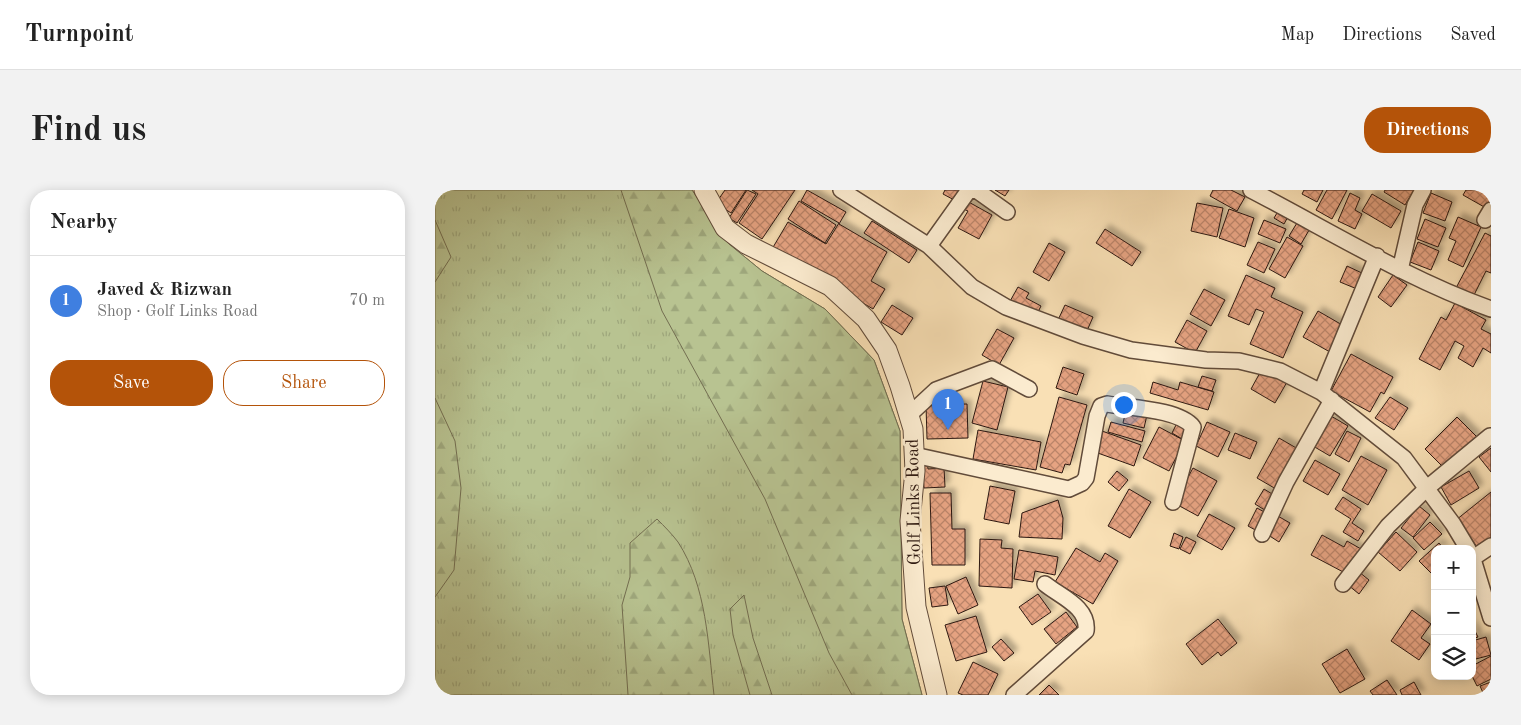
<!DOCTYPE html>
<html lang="en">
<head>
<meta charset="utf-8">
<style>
  body { margin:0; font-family:"Old Standard TT",serif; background:#f2f2f2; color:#222 }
  .controls { position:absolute; right:15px; bottom:15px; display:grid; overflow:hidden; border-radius:10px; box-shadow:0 2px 12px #0003 }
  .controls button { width:45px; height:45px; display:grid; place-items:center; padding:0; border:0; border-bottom:1px solid #e0e0e0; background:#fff; color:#222; font:25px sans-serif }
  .you { position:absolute; left:688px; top:214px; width:18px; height:18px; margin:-12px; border:4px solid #fff; border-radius:50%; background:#1a73e8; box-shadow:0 0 0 8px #1a73e833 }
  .badge { display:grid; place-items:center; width:32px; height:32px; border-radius:50%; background:#b45309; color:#fff; font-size:16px; font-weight:700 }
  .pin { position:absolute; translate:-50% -41px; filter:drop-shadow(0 1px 2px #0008) }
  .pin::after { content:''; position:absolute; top:26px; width:18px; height:15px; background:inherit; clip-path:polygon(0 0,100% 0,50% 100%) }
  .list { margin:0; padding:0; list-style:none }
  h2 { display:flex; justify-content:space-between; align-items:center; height:65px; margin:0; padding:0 20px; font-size:21px }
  h2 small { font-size:16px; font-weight:400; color:#767676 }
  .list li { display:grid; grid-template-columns:32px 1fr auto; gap:15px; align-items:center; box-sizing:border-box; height:90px; padding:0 20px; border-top:1px solid #e0e0e0 }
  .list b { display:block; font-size:19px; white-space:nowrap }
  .list p { margin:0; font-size:16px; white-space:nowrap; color:#767676 }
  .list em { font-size:16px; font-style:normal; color:#767676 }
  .actions { display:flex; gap:10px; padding:15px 20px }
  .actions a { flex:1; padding:11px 0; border:1px solid #b45309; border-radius:20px; text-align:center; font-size:18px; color:#b45309 }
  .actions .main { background:#b45309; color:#fff }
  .icon { flex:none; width:28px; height:28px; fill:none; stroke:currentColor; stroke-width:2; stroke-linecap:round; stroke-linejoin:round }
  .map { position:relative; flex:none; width:1056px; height:505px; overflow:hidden; border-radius:20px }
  header { display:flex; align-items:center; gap:30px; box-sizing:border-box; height:70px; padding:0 25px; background:#fff; border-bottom:1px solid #e0e0e0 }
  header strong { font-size:24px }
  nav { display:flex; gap:28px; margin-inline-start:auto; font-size:18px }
  .intro { display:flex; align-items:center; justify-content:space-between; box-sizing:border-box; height:120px; padding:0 30px }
  h1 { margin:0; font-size:35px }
  .button { padding:12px 22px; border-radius:20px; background:#b45309; color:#fff; font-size:18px; font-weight:700 }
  main { display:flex; gap:30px; padding:0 30px }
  aside { flex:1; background:#fff; border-radius:20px; box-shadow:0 2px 12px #0003 }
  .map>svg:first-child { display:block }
  .grass { fill:url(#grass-tufts); stroke:#736e51 }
  .forest { fill:url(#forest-firs); stroke:#736e51 }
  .building { fill:url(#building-cross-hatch); stroke:#2e1911; filter:url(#shadow) }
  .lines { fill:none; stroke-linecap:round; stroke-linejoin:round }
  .minor-casing { stroke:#614b3a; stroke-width:18 }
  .tertiary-casing { stroke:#614b3a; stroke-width:21 }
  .minor { stroke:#fbebcf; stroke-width:15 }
  .tertiary { stroke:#fbebcf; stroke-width:19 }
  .labels { text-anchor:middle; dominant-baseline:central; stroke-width:5; stroke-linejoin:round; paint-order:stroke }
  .street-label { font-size:18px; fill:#2e1911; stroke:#fbebcf }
</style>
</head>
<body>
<header>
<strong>Turnpoint</strong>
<nav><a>Map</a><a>Directions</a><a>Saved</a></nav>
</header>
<div class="intro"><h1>Find us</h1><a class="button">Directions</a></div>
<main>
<aside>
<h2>Nearby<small></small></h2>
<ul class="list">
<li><span class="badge" style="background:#3f7fe0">1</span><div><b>Javed &amp; Rizwan</b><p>Shop · Golf Links Road</p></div><em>70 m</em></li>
</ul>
<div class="actions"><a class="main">Save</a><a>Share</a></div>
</aside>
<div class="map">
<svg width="1056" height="505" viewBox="0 0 1056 505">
  <defs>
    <pattern id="grass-tufts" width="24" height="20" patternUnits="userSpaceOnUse" patternTransform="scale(1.25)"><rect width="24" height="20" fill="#b8c391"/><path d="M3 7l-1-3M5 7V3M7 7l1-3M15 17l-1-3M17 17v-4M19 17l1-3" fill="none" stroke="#9ea77c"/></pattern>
    <pattern id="forest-firs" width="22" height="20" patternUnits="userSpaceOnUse" patternTransform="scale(1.25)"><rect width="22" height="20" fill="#b8c391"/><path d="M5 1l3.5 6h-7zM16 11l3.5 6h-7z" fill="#9ea77c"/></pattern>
    <pattern id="building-cross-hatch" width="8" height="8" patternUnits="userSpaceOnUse" patternTransform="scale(1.25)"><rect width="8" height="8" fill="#e6a382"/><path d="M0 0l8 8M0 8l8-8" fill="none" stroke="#bb8469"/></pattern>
    <filter id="shadow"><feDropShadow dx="4.5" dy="-4.5" stdDeviation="2.5" flood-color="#0004"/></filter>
  </defs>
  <rect width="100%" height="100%" fill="#f9e0b5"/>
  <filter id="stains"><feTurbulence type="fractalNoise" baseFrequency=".004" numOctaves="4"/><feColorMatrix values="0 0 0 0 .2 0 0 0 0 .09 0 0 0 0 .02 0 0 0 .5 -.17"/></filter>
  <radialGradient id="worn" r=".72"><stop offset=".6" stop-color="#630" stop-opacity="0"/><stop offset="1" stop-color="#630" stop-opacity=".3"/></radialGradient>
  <!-- grass -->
  <path class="grass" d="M0 0H257L294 54 327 81 390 119 439 170 465 241 467 429 487 505H0Z"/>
  <!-- forest -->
  <path class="forest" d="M186 0H257L294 54 327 81 390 119 439 170 465 241 467 429 487 505H417L394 463 330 309 227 121Z
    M0 30 16 67 0 92Z
    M0 208 20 251 26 298 19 380 0 407Z
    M222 329C229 336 237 344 243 352 272 397 273 454 279 505H193L187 415 195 387V353Z
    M309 405 318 448 337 505H315L298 445 295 419Z"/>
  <!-- building -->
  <path class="building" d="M290 0H311L296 23 281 13Z
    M312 0 321 4 302 33 294 28Z
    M317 0H360L327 49 304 33 323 4Z
    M372 0 411 22 404 34 452 62 436 91 450 99 438 119 337 59 353 32 391 54 404 33 366 11Z
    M510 0H526L521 11 508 4Z
    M560 0H574L570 6Z
    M778 0H796L810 7 802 21 775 6Z
    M869 0H888L882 12 867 4Z
    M892 0H912L897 29 881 20Z
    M950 0H979L970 15 949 2Z
    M1031 0H1056V10L1051 18 1028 5Z
    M915 3 925 8 920 20 927 24 920 39 903 31Z
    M996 3 1017 12 1010 31 988 23Z
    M937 4 966 21 956 38 927 21Z
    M530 10 557 25 544 49 523 38 533 21 526 18Z
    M364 11 401 35 390 53 353 29Z
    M762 13 788 18 782 47 756 41Z
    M845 18 855 23 849 34 839 28Z
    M794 19 819 28 810 57 784 48Z
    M1023 27 1046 37 1028 77 1013 70 1021 51 1014 48Z
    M865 28 877 35 866 54 854 46Z
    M990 29 1011 38 1003 57 982 49Z
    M829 30 851 39 845 53 823 44Z
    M437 31 482 60 474 73 429 43Z
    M670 39 706 62 697 76 661 53Z
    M1050 43 1056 46V83L1051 81 1038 107 1021 98Z
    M852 47 868 56 850 88 834 79Z
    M823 52 840 59 829 83 812 75Z
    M983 52 1004 61 996 80 975 72Z
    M614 53 630 62 614 91 598 82Z
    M912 76 929 84 922 99 905 92Z
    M811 85 840 98 836 107 868 122 848 168 815 154 829 122 821 119 814 135 793 126Z
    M958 85 972 95 956 117 943 107Z
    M583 97 594 103 591 108 606 116 600 128 574 113Z
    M769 99 790 110 776 136 755 124Z
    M1020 113 1051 130 1046 139 1056 144V163L1048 158 1038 177 1023 168 1029 156 1020 151 1005 180 984 169 1006 127 1011 130Z
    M457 115 478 128 467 145 446 132Z
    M630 115 658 127 651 143 623 130Z
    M883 121 909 136 895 162 868 147Z
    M752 130 772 141 760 163 740 152Z
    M562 139 579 148 564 175 547 165Z
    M916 164 958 187 949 204 946 202 935 222 896 201Z
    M628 177 649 184 642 205 621 198Z
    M827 179 852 192 840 213 816 199Z
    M767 186 781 190 777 201 763 197Z
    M548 191 573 197 562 240 537 233Z
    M718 192 743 200 745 192 779 202 773 220 715 203Z
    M624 207 652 215 635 275 630 274 627 283 605 277Z
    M955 207 973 218 959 240 940 228Z
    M532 214 533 248 492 249 491 215Z
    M691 220 712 225 709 238 688 233Z
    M896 226 913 236 895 266 878 256Z
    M745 227 758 234 749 250 737 243Z
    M1022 227 1042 247 1010 279 990 259Z
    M676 232 710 241 707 252 673 242Z
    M772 232 795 242 783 267 761 256Z
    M724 237 750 251 734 281 708 268Z
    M543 240 606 252 601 280 538 269Z
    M667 241 706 255 699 276 660 262Z
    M912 241 926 248 914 272 900 264Z
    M800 243 822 252 815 269 793 260Z
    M844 248 863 259 841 299 822 288Z
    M1056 258V282L1044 267Z
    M492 266 493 279 509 278 510 297 489 298 487 267Z
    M926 266 952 280 933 315 907 300Z
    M880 270 905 284 893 305 868 291Z
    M758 278 782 291 763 326 739 313Z
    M682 281 693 290 684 301 673 292Z
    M1034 281 1044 298 1016 315 1006 297Z
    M555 296 580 301 574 334 549 329Z
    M694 299 716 312 695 348 673 336Z
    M829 299 842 307 833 322 820 314Z
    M1056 302V347L1043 358 1021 330Z
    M495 303H516L517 339H530V375H497Z
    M908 307 926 319 917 333 929 341 923 351 908 342 916 329 900 319Z
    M623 310 628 328 627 349 584 347 587 323Z
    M984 316 995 325 978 347 966 338Z
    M822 318 833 324 824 342 813 336Z
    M774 324 800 338 787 360 762 346Z
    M841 325 855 333 844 352 830 343Z
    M995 332 1007 344 989 360 978 348Z
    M961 342 982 362 965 381 943 362Z
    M739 343 748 347 744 359 735 356Z
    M887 345 909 357 912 351 926 359 912 384 876 365Z
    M751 347 761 352 755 364 745 359Z
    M545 349 567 350 566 358 578 359 577 398 544 396Z
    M1004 353 1009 359H1000V380L996 383 984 371Z
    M641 358 665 372 670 363 683 371 658 414 620 392Z
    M584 360 623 367 620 385 600 381 598 392 579 389Z
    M924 382 934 390 924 404 913 395Z
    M531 387 543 415 523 424 511 396Z
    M510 396 513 415 497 417 494 398Z
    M603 404 616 422 597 435 584 417Z
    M977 420 996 434 986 448 995 454 984 470 956 451Z
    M631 422 642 437 621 454 609 439Z
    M541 426 552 462 521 471 510 435Z
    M783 429 802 453 786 466 783 462 767 475 751 454Z
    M1037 435 1043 447 1037 449Z
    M1051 447 1056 465 1037 470V451Z
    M566 449 579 463 569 471 557 457Z
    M912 459 930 489 905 503 887 474Z
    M1056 466V489L1042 496 1037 486V476Z
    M538 472 563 484 553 505H528L523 503Z
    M952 490 962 505H938L935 501Z
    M979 492 986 505H967L965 500Z
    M1056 492V505H1049L1045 496Z
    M614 495 624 505H604Z"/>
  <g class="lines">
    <defs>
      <path id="minor" d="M406 0 494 56 537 97 571 117 648 146 696 160 771 170 804 171 845 181 886 202 969 268 1018 334 1033 359
        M541 0 572 22
        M816 0C895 41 972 89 1056 119
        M1050 30 1056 20
        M494 56 534 0
        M965 80 980 15 988 0
        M886 202 942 66
        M474 225 501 200 557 179 594 199
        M479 265 634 299 647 293 651 288 662 226 666 216 672 214C694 218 744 219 758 237L738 312
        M827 344 851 292 897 210
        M1037 366 1056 428
        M1038 368 1056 356
        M908 394 953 336 992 298 1055 246
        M579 505 651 441C654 417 626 407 610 394"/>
      <path id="tertiary" d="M269 0 290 38 311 54 395 96 431 129 452 160 465 196 478 239 480 281 475 331 481 417 502 505"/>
    </defs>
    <!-- minor casing -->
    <use href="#minor" class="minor-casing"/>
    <!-- tertiary casing -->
    <use href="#tertiary" class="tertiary-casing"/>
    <!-- minor -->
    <use href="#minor" class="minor"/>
    <!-- tertiary -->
    <use href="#tertiary" class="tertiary"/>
  </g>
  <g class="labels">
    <!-- street labels -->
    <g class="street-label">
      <text transform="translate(479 312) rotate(-91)">Golf Links Road</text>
    </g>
  </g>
  <rect width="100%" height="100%" filter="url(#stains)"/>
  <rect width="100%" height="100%" fill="url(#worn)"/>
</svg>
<div class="controls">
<button>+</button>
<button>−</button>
<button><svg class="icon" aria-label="layers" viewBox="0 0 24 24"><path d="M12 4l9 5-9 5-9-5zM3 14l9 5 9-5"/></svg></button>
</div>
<div class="you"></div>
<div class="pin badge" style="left:513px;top:240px;background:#3f7fe0">1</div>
</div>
</main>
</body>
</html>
